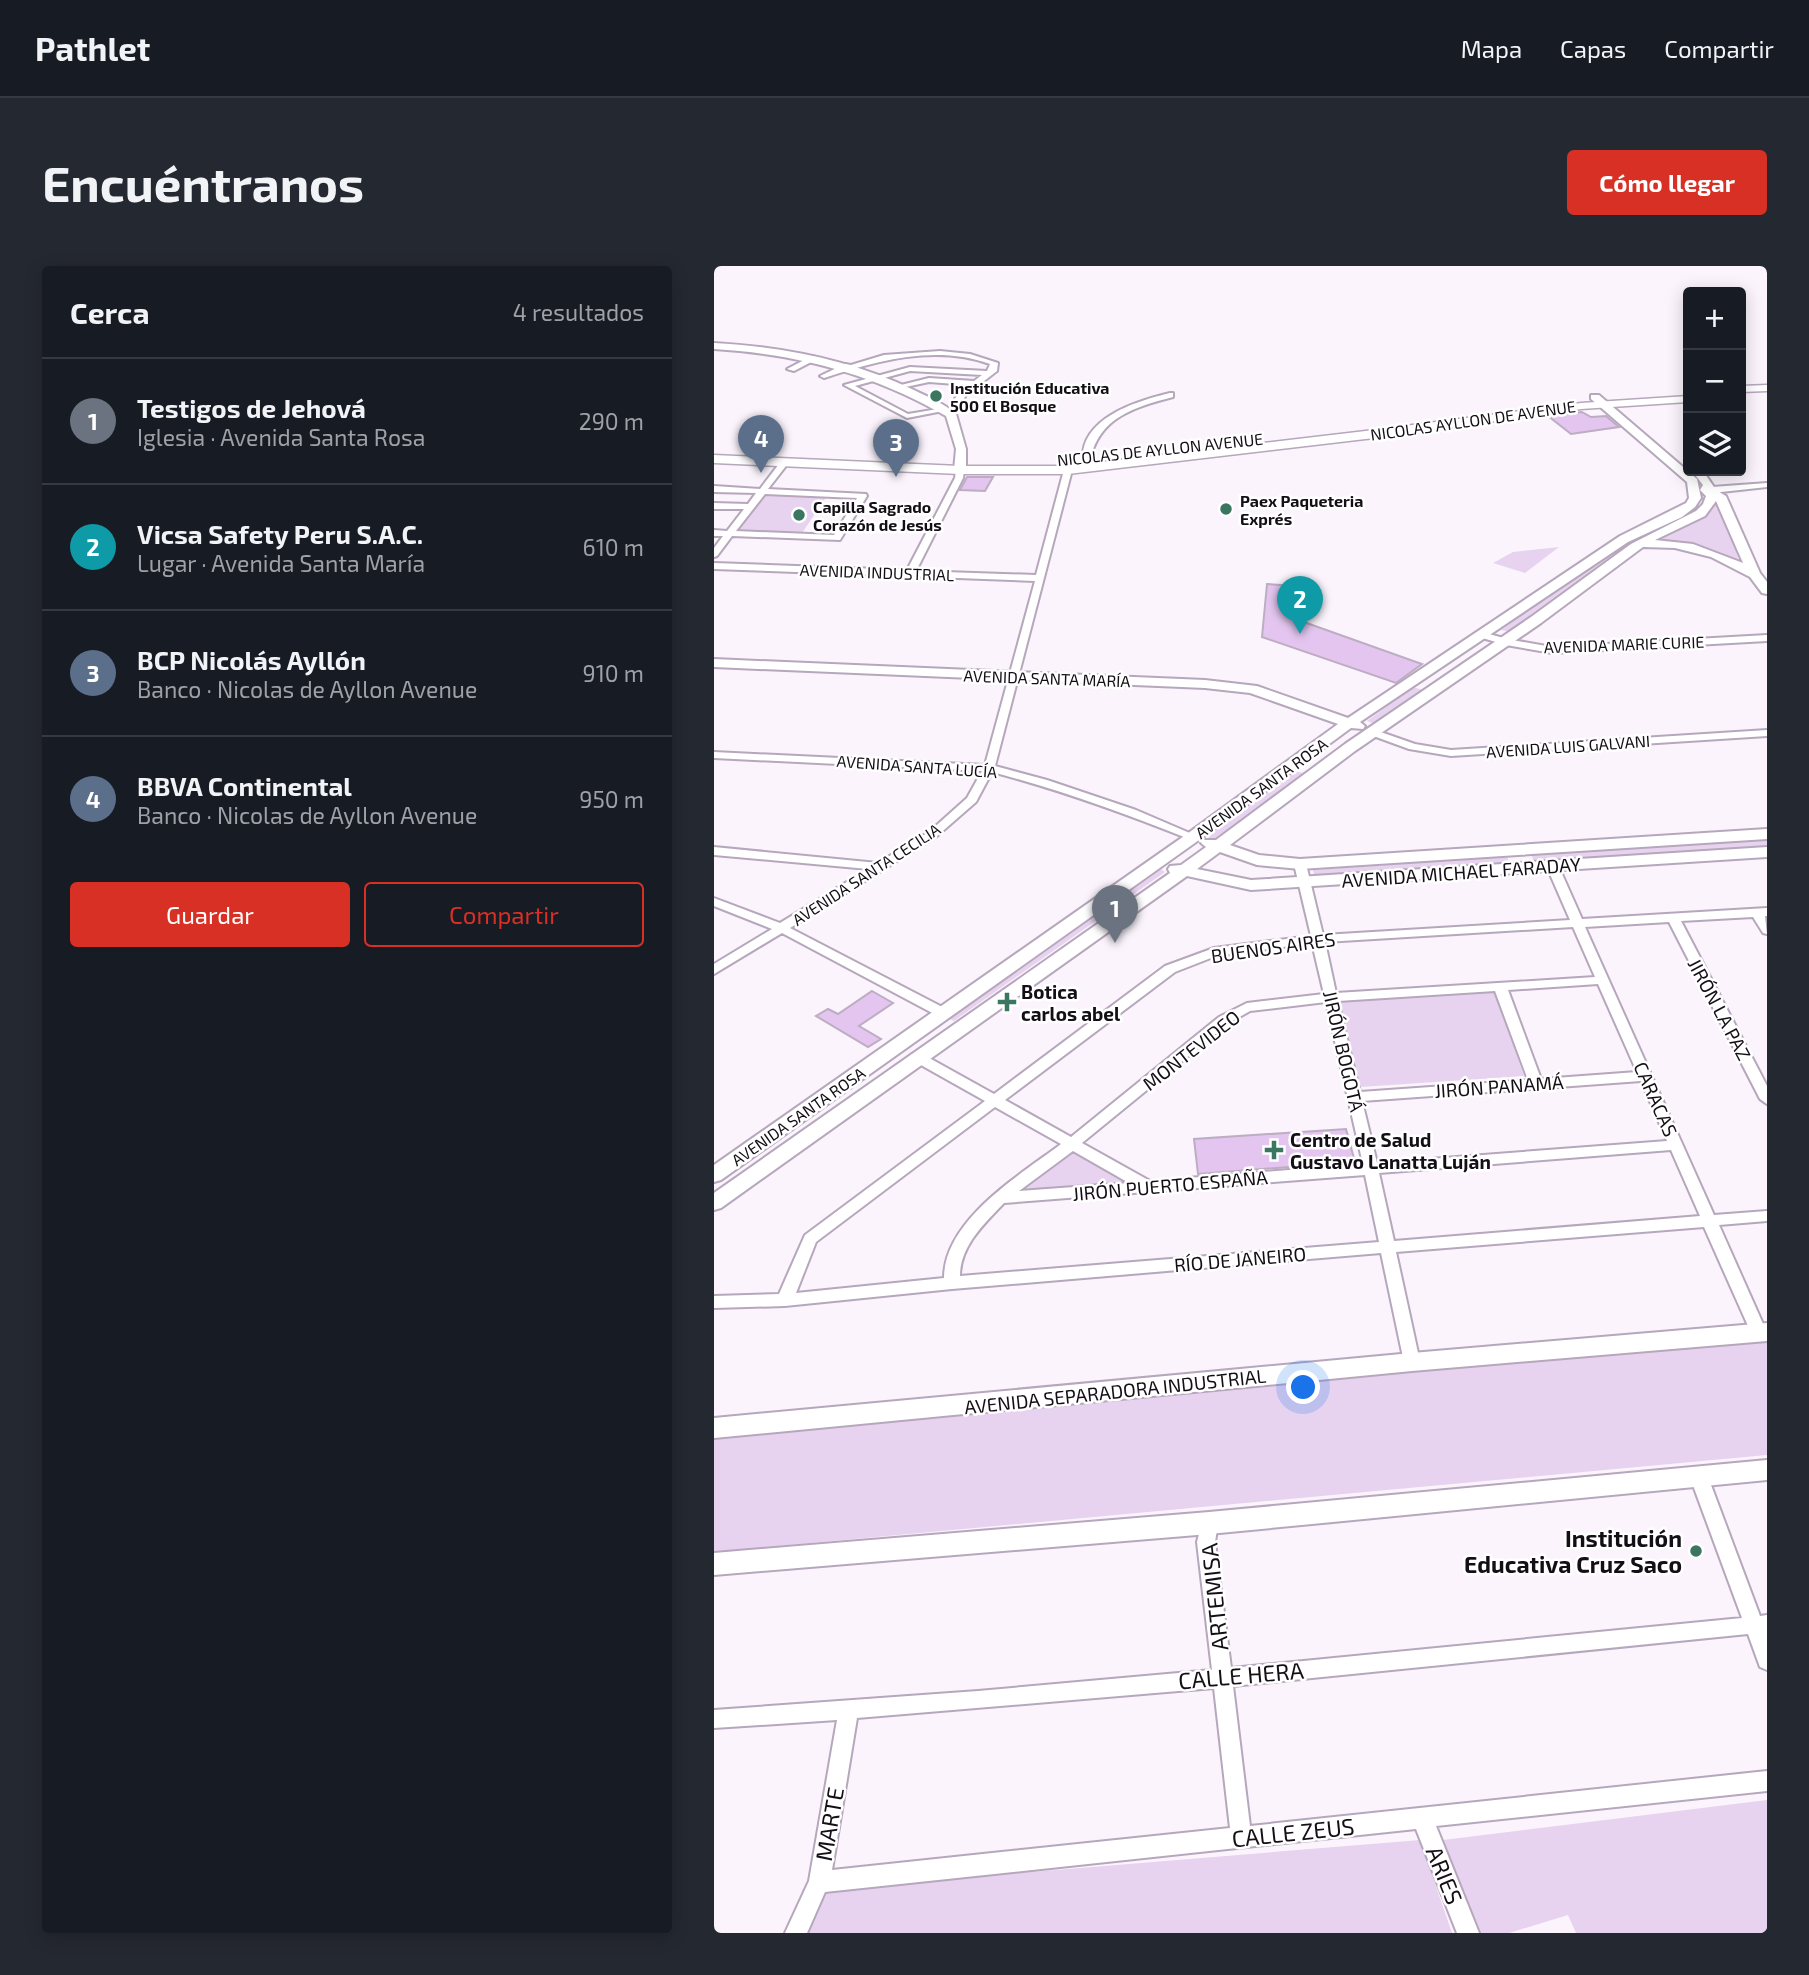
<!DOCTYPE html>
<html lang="es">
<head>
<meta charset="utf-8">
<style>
  body { margin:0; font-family:"Exo 2",sans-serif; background:#242831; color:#f1f3f6 }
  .controls { position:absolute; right:21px; top:21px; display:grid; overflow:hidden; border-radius:7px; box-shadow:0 4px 18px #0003 }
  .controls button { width:63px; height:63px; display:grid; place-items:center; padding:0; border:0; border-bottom:2px solid #363941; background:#171b24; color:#f1f3f6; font:35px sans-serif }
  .you { position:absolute; left:590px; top:1122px; width:24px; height:24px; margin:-18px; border:5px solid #fff; border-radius:50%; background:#1a73e8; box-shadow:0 0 0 10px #1a73e833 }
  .badge { display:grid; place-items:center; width:46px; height:46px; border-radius:50%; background:#d93025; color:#fff; font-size:23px; font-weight:700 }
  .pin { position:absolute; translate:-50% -58px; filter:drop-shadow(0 2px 4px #0008) }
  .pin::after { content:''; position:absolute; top:37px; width:24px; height:21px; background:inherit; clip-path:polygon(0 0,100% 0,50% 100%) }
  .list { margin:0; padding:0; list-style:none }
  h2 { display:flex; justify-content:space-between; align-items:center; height:91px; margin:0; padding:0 28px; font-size:30px }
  h2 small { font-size:23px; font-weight:400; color:#9ea1a6 }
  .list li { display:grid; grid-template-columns:46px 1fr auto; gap:21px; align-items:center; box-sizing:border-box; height:126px; padding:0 28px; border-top:2px solid #363941 }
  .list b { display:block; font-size:26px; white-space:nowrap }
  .list p { margin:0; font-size:23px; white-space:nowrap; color:#9ea1a6 }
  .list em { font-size:23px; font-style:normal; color:#9ea1a6 }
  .actions { display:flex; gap:14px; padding:21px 28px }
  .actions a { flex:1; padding:16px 0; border:2px solid #d93025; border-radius:7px; text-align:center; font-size:24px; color:#d93025 }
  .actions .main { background:#d93025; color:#fff }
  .icon { flex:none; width:38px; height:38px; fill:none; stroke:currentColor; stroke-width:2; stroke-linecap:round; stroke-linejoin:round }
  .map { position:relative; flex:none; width:1053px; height:1667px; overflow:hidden; border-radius:7px }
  header { display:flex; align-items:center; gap:42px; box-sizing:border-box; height:98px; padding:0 35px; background:#171b24; border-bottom:2px solid #363941 }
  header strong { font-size:33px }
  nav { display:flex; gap:38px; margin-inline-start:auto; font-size:24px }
  .intro { display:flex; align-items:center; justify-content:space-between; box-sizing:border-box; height:168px; padding:0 42px }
  h1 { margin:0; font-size:49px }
  .button { padding:18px 32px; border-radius:7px; background:#d93025; color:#fff; font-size:24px; font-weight:700 }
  main { display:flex; gap:42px; padding:0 42px }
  aside { flex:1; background:#171b24; border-radius:7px; box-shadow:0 4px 18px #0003 }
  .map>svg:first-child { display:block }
  .green { fill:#e7d3ef }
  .building { fill:#e3c5ef; stroke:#bcadc2; stroke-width:2 }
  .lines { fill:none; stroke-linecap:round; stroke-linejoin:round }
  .street-casing { stroke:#b6a7bc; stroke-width:4 }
  .secondary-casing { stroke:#b6a7bc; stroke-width:4 }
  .primary-casing { stroke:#b6a7bc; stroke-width:3 }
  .street { fill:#fff; fill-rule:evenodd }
  .secondary { fill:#fff; fill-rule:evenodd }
  .primary { fill:#fff; fill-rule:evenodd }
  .poi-dot { fill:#3b7660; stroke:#fff; stroke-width:2.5 }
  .labels { text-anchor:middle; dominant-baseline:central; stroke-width:5; stroke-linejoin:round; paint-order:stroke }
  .far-poi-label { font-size:16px; font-weight:bold; fill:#140f16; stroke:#fff; text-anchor:start }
  .far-street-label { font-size:16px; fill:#140f16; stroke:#fff }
  .street-label { font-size:19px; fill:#140f16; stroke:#fff }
  .poi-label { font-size:19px; font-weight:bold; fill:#140f16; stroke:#fff; text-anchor:start }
  .near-poi-label { font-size:23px; font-weight:bold; fill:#140f16; stroke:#fff; text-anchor:end }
  .near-street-label { font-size:23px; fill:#140f16; stroke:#fff }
</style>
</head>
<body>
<header>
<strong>Pathlet</strong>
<nav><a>Mapa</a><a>Capas</a><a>Compartir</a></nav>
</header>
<div class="intro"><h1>Encuéntranos</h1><a class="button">Cómo llegar</a></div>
<main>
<aside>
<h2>Cerca<small>4 resultados</small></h2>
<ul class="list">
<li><span class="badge" style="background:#6b7280">1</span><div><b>Testigos de Jehová</b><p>Iglesia · Avenida Santa Rosa</p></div><em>290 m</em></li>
<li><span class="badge" style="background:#0f9aa8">2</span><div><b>Vicsa Safety Peru S.A.C.</b><p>Lugar · Avenida Santa María</p></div><em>610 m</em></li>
<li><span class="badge" style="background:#5c6f8a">3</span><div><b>BCP Nicolás Ayllón</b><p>Banco · Nicolas de Ayllon Avenue</p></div><em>910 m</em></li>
<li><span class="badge" style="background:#5c6f8a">4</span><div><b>BBVA Continental</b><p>Banco · Nicolas de Ayllon Avenue</p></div><em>950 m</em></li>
</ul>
<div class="actions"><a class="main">Guardar</a><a>Compartir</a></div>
</aside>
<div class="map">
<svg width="1053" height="1667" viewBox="0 0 1053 1667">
  <rect width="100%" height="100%" fill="#fbf4fd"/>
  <!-- green -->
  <path class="green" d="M50 225 115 227 86 270 18 267Z
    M1001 231 1008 240 1026 298 986 280 942 275 937 271C966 261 983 258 1001 231Z
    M981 240 986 243 916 278 796 366 787 364 919 269Z
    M845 281 811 307 779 297 799 286Z
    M699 421 709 424 663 459 653 455Z
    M582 505 594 509 503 575 491 570Z
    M1053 574V582L821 597 817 589Z
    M793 591 796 599 601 612 599 604Z
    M445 602 451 606 240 755 234 752Z
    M780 724 810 810 647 821 626 734Z
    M359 884 423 920 299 931Z
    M1053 1072V1189L0 1286V1164Z
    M1053 1534V1667H862L854 1649 795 1667H763L729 1574Z
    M706 1574 738 1667H91L111 1623Z"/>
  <!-- building -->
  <path class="building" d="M868 146 877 151 892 150 905 161 857 168 834 150Z
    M253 211H279L271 225 246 224Z
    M553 318 581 320 573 350 708 398 682 417 548 371Z
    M158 725 179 737 145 760 167 773 154 781 102 750 114 743 124 748Z
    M632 863 641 896 484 908 480 873Z"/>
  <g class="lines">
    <defs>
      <path id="street" d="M226 85 256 88 284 97 283 105 252 129 241 148 237 150 233 148 242 131 254 119 215 116 187 122 183 120 215 112 260 115 268 109 196 105 141 120 194 148 230 142 234 144 193 152 130 119 196 101 273 105 276 98C221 78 162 95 110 112L106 110 131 98 137 99 170 89Z
        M98 90 105 92 80 105 73 103Z
        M456 127H459V131C421 141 385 151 376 194L369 196C365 152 423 135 456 127Z
        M68 194 75 196 54 223 152 228 153 230 126 274 18 270 3 290 0 291V282L9 270H0V264L13 265 30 243H0V237L34 238 42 227 0 226V220L46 223ZM51 228 143 232 120 269 22 265Z
        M246 202 250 204 249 212 202 305 322 309 350 204 354 202 358 204 281 500 333 514 422 544 485 571 483 573H475C410 547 346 524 278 506L262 536 223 570 76 662 234 744 236 747 234 750H224L68 667 0 708V698L58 663 0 640V632L66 657 154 603 0 589V581L164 597 215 566 253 532 268 505 0 492V486L271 499 321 315 0 303V297L193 304 241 212 242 204Z
        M1053 217V221L998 227 994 224 998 221Z
        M768 366 793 373 838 381 1053 369V375L838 387 792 379 765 371 763 369Z
        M658 463 701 478 737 484 1053 464V470L737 490 695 483 654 468V464Z
        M586 594 592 598 609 669 856 654 832 599 838 595 844 599 868 653 1053 642V650H1051L1053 668 1049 667 1039 651 967 655 1053 820V838L1046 833 955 656 871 661 1000 949 1053 945V955L1005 959 1053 1067 1051 1071 1045 1073 1039 1071 990 961 682 986 706 1096 704 1101 698 1102 692 1101 690 1096 667 987 238 1023 71 1040 0 1042V1030L65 1028 91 969 271 835 198 794 196 791 198 788H208L280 828 451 700 500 682 597 670 580 598ZM859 661 881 711 622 727 611 676ZM598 677 610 728 533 737 505 751 357 871 291 834 461 706 502 690ZM884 718 923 806 827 813 794 724ZM781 725 814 814 646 826 624 735ZM612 736 649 898 436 915 368 877 515 757 536 745ZM927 815 953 875 663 897 648 835ZM281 841 347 878C306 909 230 954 230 1012L82 1027 102 976ZM957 884 986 950 680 975 665 907ZM359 885 415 917 305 925ZM651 909 665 976 246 1010C246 980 270 958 290 937Z
        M985 1204 991 1206 994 1211 1046 1350 1053 1349V1404L1046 1401 1034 1368 519 1420 536 1560 1053 1505V1525L722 1560 765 1667H743L702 1563 111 1626 93 1667H71L95 1615 123 1454 0 1462V1444L264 1425 498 1404 483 1276 489 1252 495 1249 501 1252 504 1257 501 1276 517 1402 1028 1352 976 1211 979 1206ZM500 1422 516 1562 118 1604 143 1452Z"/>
      <path id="secondary" d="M0 77C70 81 137 94 200 124 214 131 231 138 242 148L252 183V204L246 207 240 204 242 183 232 150C159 108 84 88 0 83Z
        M877 129H885L983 213 987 232 981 241 968 251 914 276 646 456 651 460 649 463 637 462 485 574 7 914 0 916V899L473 568 624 458 536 427 491 422 0 401V393L491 414 543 420 634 452 906 270 972 237 975 232 973 216 877 133Z
        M978 205H989L1002 224 1012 230 1046 307 1053 316V328L1048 327 1036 311 997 291 961 282 929 281 827 357 641 485 516 579 545 589 586 593 1053 563V573L586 603 543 599 506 586 483 603 537 614 1053 581V591L537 624 473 610 7 942 0 944V927L456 607 454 603 456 600 467 599 492 581 487 577 489 574H502L631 478 817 351 917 278 982 245 989 238 992 230 986 224 989 219ZM1002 235 1029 297 979 278 941 274 991 250Z
        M1053 1057V1075L698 1105 0 1172V1152L698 1087Z
        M1053 1194V1214L495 1268 0 1309V1287L495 1246Z"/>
      <path id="primary" d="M1053 119V125L1027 126V120Z
        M974 130V136L867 143 660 172 354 208H246L0 197V189L246 200H354L660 164 867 137Z"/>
    </defs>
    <!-- street casing -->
    <use href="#street" class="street-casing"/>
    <!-- secondary casing -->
    <use href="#secondary" class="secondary-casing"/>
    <!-- primary casing -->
    <use href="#primary" class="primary-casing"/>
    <!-- street -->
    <use href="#street" class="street"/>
    <!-- secondary -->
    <use href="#secondary" class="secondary"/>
    <!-- primary -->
    <use href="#primary" class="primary"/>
  </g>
  <!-- markers -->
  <g class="poi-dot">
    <circle cx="222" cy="130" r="7"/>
    <circle cx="512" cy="243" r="7"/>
    <circle cx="85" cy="249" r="7"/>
    <path d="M289.5 725.5h7v7h7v7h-7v7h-7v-7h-7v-7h7z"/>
    <path d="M556.5 873.5h7v7h7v7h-7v7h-7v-7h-7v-7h7z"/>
    <circle cx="982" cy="1285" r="7"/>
  </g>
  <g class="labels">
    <!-- far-poi labels -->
    <g class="far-poi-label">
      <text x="236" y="121">Institución Educativa<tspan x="236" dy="18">500 El Bosque</tspan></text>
      <text x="526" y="234">Paex Paqueteria<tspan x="526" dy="18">Exprés</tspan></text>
      <text x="99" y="240">Capilla Sagrado<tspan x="99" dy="18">Corazón de Jesús</tspan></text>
    </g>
    <!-- far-street labels -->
    <g class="far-street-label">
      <text transform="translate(759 154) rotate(-8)">NICOLAS AYLLON DE AVENUE</text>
      <text transform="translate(446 183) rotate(-6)">NICOLAS DE AYLLON AVENUE</text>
      <text transform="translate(163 306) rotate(2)">AVENIDA INDUSTRIAL</text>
      <text transform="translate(910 378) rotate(-2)">AVENIDA MARIE CURIE</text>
      <text transform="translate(333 412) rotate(2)">AVENIDA SANTA MARÍA</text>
      <text transform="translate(854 480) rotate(-4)">AVENIDA LUIS GALVANI</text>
      <text transform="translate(203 500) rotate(4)">AVENIDA SANTA LUCÍA</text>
      <text transform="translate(547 522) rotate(-36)">AVENIDA SANTA ROSA</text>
      <text transform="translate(152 608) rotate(-33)">AVENIDA SANTA CECILIA</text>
      <text transform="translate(84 850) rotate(-35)">AVENIDA SANTA ROSA</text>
    </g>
    <!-- street labels -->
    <g class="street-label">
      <text transform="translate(747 606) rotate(-4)">AVENIDA MICHAEL FARADAY</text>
      <text transform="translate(559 681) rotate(-8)">BUENOS AIRES</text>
      <text transform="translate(1006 743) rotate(62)">JIRÓN LA PAZ</text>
      <text transform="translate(477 784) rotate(-38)">MONTEVIDEO</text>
      <text transform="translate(630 785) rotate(77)">JIRÓN BOGOTÁ</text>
      <text transform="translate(785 820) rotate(-4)">JIRÓN PANAMÁ</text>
      <text transform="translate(942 833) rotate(66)">CARACAS</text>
      <text transform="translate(456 919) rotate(-5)">JIRÓN PUERTO ESPAÑA</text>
      <text transform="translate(526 993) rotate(-5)">RÍO DE JANEIRO</text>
      <text transform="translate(401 1125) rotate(-6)">AVENIDA SEPARADORA INDUSTRIAL</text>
    </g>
    <!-- poi labels -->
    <g class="poi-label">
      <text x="307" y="725">Botica<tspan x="307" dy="22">carlos abel</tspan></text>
      <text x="576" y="873">Centro de Salud<tspan x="576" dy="22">Gustavo Lanatta Luján</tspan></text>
    </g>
    <!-- near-poi labels -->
    <g class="near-poi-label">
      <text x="968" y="1272">Institución<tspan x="968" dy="26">Educativa Cruz Saco</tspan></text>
    </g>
    <!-- near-street labels -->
    <g class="near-street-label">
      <text transform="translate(500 1331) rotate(-96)">ARTEMISA</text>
      <text transform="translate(527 1409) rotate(-5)">CALLE HERA</text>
      <text transform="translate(115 1558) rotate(-80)">MARTE</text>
      <text transform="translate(579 1566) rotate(-6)">CALLE ZEUS</text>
      <text transform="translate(731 1609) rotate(68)">ARIES</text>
    </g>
  </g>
</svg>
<div class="controls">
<button>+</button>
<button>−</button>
<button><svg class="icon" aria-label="layers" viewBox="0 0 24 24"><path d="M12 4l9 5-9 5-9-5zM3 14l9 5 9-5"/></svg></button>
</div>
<div class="you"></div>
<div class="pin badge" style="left:401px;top:677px;background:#6b7280">1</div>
<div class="pin badge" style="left:586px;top:368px;background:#0f9aa8">2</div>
<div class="pin badge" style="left:182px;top:211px;background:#5c6f8a">3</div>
<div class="pin badge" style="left:47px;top:207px;background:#5c6f8a">4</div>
</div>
</main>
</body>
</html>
